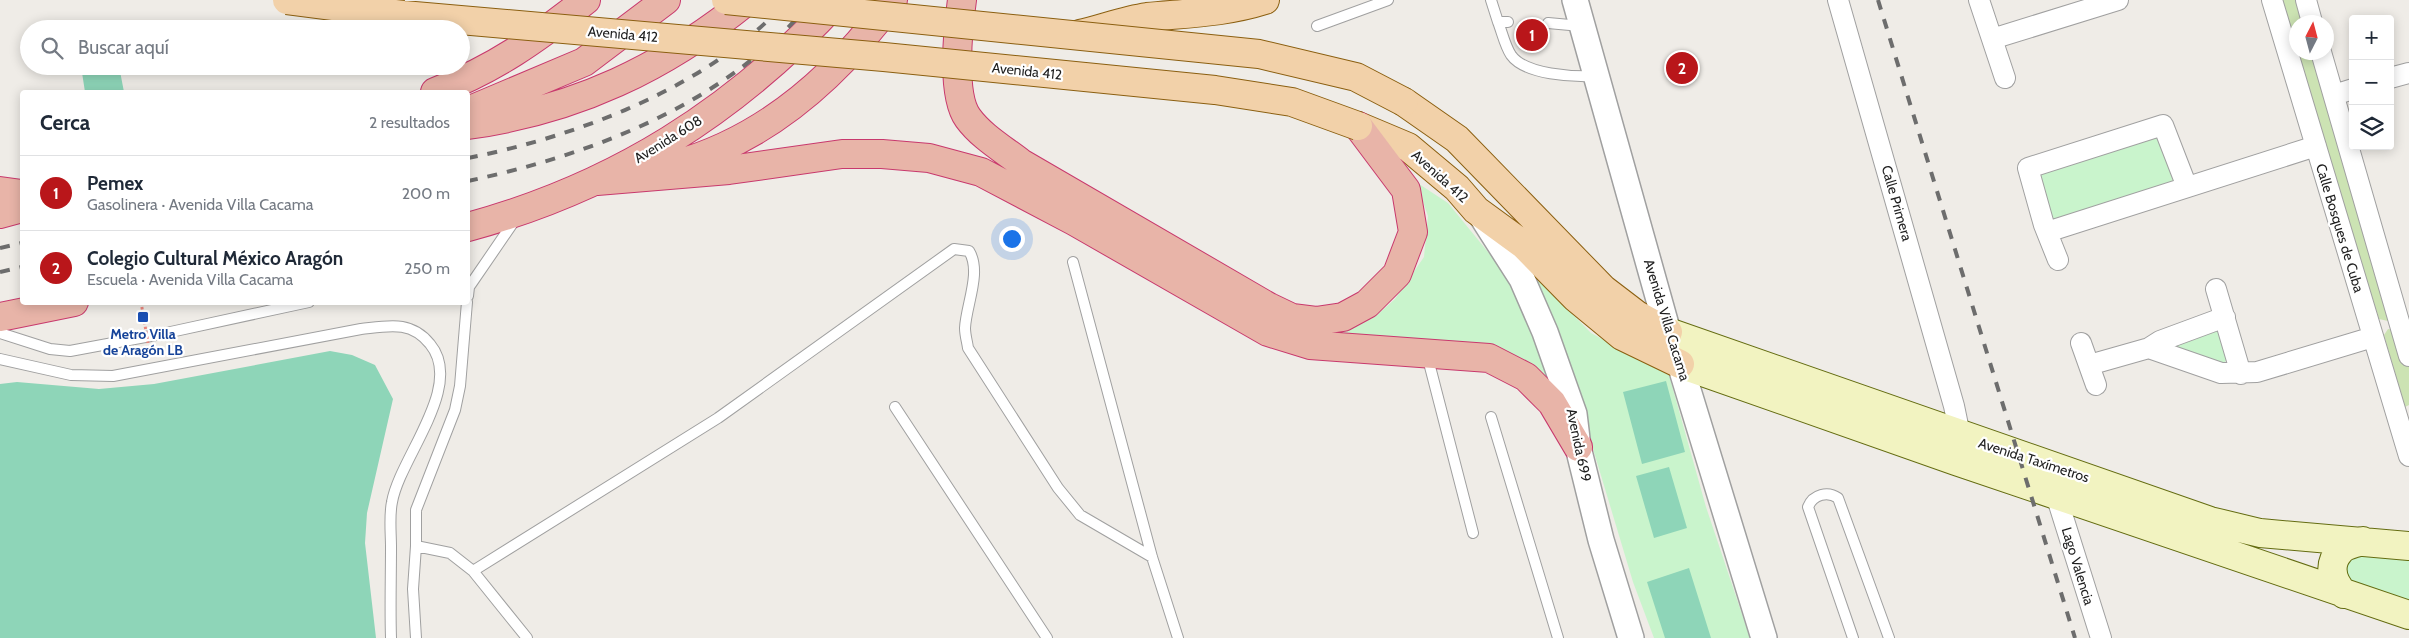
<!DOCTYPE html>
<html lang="es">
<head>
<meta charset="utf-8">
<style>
  body { margin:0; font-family:Cabin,sans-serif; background:#f2f2f3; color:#1f2937 }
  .controls { position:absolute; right:15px; top:15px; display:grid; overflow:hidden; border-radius:5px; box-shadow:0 2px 12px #0003 }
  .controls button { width:45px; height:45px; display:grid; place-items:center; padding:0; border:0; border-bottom:1px solid #e0e1e3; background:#fff; color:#1f2937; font:25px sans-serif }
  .compass { position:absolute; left:2289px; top:15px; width:45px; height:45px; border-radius:50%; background:#fff; box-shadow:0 2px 12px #0003; rotate:6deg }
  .you { position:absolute; left:1011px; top:238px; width:18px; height:18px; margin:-12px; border:4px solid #fff; border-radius:50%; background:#1a73e8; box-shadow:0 0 0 8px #1a73e833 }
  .badge { display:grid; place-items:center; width:32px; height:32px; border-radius:50%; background:#b9161a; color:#fff; font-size:16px; font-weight:700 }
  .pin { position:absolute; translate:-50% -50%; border:2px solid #fff; box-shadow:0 1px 5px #0006 }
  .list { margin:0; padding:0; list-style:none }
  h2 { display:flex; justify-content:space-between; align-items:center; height:65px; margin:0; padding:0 20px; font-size:21px }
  h2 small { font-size:16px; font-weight:400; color:#747a83 }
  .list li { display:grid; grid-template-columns:32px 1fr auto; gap:15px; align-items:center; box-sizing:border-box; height:75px; padding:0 20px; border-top:1px solid #e0e1e3 }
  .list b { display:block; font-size:19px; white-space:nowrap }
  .list p { margin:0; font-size:16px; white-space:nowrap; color:#747a83 }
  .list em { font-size:16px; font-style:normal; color:#747a83 }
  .icon { flex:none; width:28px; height:28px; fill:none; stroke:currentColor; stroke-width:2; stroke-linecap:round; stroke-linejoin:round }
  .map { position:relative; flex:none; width:2409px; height:638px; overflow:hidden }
  .search { position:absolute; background:#fff; box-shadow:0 2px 12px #0003; left:20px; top:20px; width:450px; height:55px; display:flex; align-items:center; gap:12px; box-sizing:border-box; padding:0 18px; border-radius:28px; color:#747a83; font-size:19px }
  .panel { position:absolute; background:#fff; box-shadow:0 2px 12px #0003; left:20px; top:90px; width:450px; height:215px; border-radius:5px }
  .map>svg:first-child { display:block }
  .grass { fill:#cce3b3 }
  .park { fill:#c9f4cc }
  .pitch { fill:#8ed5b8 }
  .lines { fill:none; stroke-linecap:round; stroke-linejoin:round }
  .service-casing { stroke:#a0a0a0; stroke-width:12 }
  .minor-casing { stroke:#a0a0a0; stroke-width:22 }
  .tertiary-casing { stroke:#a0a0a0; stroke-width:28 }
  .secondary-casing { stroke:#646c11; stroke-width:30 }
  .primary-casing { stroke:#8b5f10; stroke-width:30 }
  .trunk-casing { stroke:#c8396d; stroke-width:30 }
  .service { stroke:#fff; stroke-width:10 }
  .minor { stroke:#fff; stroke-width:20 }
  .tertiary { stroke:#fff; stroke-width:25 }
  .secondary { stroke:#f2f3c1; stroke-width:28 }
  .primary { stroke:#f2d1a9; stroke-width:28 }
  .trunk { stroke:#e8b4a8; stroke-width:28 }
  .rail { stroke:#6d6d6d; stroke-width:4; stroke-dasharray:10 10; stroke-linecap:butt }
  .primary-bridge-casing { stroke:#8b5f10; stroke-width:30; stroke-linecap:butt }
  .path-bridge { stroke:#eb857c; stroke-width:3; stroke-dasharray:2.5 2.5; stroke-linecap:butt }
  .primary-bridge { stroke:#f2d1a9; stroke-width:28 }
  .transit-dot { fill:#1a4fb4; stroke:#fff; stroke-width:2 }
  .labels { text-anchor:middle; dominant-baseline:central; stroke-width:4.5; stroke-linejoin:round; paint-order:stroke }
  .street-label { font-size:14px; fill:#1f1f1f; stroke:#fff }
  .transit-label { font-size:14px; font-weight:bold; fill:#164399; stroke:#fff }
</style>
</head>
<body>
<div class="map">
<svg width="2409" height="638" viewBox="0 0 2409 638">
  <rect width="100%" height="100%" fill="#efece7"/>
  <!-- grass -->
  <path class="grass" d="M2279 0H2299L2306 22H2296V52L2315 53 2394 314 2388 321 2379 319Z
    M2388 329 2402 331 2409 361V405L2405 407 2384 335Z"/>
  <!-- park -->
  <path class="park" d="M2162 130 2180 187 2048 228 2030 172Z
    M1416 182 1448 203 1515 285 1557 393 1541 376 1292 328 1334 326 1377 315 1395 299 1424 257 1428 216Z
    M1518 259 1591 333 1669 375 1706 507 1750 638H1654L1633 582 1575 389Z
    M2218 326 2227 359 2223 365H2216L2166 343Z
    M2353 555 2409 557V606L2350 587 2344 567Z"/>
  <!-- pitch -->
  <path class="pitch" d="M81 66H119L124 92H85Z
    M330 351 352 355 375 365 393 399 367 513 365 543 376 638H0V384L17 382 99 389 154 384Z
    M1666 381 1685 452 1642 464 1623 392Z
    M1669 467 1687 528 1654 538 1636 476Z
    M1689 568 1711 638H1665L1647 582Z"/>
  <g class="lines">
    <defs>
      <path id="service" d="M1491 0 1498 22H1508
        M1498 22C1502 32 1505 46 1511 55 1525 75 1574 77 1596 76
        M1548 23 1581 26
        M1317 26 1388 0
        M1073 262 1152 557 1178 638
        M468 296 469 287 517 217
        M0 333 50 349 70 351 156 335
        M166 333 309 302
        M1427 355 1473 533
        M0 359 71 375 113 376 361 329C388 326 411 320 430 344 465 386 400 457 392 502 389 516 391 533 391 547 391 577 390 608 391 638
        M895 407 1047 638
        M1491 417 1558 638
        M416 546 450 553 473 571 527 638
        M473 571 718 418 954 249 969 251C982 272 966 305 965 328 965 335 967 341 968 348L1058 488 1080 515 1152 557
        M416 638 413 589 416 546V510L455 410 460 386 467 302
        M1853 638 1808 507C1813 494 1828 491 1838 498L1889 638"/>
      <path id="minor" d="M1838 0 1954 406 1960 435 1959 444
        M1979 0 2005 78
        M2272 0 2409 456
        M2306 0 2312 22
        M1992 39 2118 0
        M2321 52 2409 356
        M2390 78 2409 73
        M2334 95 2353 89
        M2047 232 2316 146
        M2058 260 2044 225 2028 168 2163 125 2187 187
        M2216 289 2241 374
        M2081 343 2096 385
        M2149 348 2221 373 2257 372 2373 337
        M2089 365 2149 348 2160 341 2225 317
        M2056 495 2101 638"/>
      <path id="tertiary" d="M1575 0 1668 332 1680 364 1764 638
        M1481 215 1522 279 1545 332 1574 414 1578 447 1601 540 1631 638"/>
      <path id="secondary" d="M1668 332 2210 521 2260 533 2409 546
        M1680 364 1956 461 2409 615
        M2344 594C2332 581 2327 565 2340 551 2345 545 2356 543 2363 541"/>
      <path id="primary" d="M1080 34C1102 29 1125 20 1147 17 1188 13 1224 13 1265 0
        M1404 102 1457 139 1603 289 1637 315 1668 332
        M1358 126 1408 147 1457 188 1476 210 1524 245 1576 298 1622 336 1680 364"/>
      <path id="trunk" d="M962 0C958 28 951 95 968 118 981 136 1003 149 1021 163L1269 307 1292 318 1316 321 1343 317 1367 304 1397 274 1413 232 1406 190 1358 126
        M435 92C496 68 535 40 586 0
        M468 111 584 62 666 0
        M468 125C576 110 664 68 748 0
        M674 165C766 140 838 75 893 0
        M597 181 729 170 842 154H882L929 158 981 172 1074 221 1268 332 1310 345 1489 358 1526 377 1552 403 1578 447
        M0 191 22 194
        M0 214 22 208
        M468 227C615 187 734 112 838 0
        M0 317 74 302"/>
    </defs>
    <!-- service casing -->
    <use href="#service" class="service-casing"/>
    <!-- minor casing -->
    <use href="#minor" class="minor-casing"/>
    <!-- tertiary casing -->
    <use href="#tertiary" class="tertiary-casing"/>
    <!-- secondary casing -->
    <use href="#secondary" class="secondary-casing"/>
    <!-- primary casing -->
    <use href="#primary" class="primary-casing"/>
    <!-- trunk casing -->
    <use href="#trunk" class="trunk-casing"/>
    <!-- service -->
    <use href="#service" class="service"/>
    <!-- minor -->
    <use href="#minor" class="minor"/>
    <!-- tertiary -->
    <use href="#tertiary" class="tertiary"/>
    <!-- secondary -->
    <use href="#secondary" class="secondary"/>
    <!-- primary -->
    <use href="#primary" class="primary"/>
    <!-- trunk -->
    <use href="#trunk" class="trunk"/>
    <!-- rail -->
    <path class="rail" d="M1878 0 2075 638
      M468 158C579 136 711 86 788 0
      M468 181C594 154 728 103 813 0
      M0 248 22 243
      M0 272 22 267"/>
    <defs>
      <path id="primary-bridge" d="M287 0 403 15 884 57 1215 90 1292 102 1358 126
        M726 0 1259 54 1356 77 1404 102"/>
    </defs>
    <!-- primary-bridge casing -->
    <use href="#primary-bridge" class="primary-bridge-casing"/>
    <!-- path-bridge -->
    <path class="path-bridge" d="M141 302 148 343"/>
    <!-- primary-bridge -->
    <use href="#primary-bridge" class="primary-bridge"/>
  </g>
  <!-- markers -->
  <rect class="transit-dot" x="137" y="311" width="12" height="12" rx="2.5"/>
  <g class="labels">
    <!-- street labels -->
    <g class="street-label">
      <text transform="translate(623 34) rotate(5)">Avenida 412</text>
      <text transform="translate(1027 71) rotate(6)">Avenida 412</text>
      <text transform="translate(668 139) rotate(-32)">Avenida 608</text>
      <text transform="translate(1440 176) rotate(42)">Avenida 412</text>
      <text transform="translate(1897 203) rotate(74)">Calle Primera</text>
      <text transform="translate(2340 228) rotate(73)">Calle Bosques de Cuba</text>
      <text transform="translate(1667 320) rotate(73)">Avenida Villa Cacama</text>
      <text transform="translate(1579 445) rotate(78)">Avenida 699</text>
      <text transform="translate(2034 460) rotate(18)">Avenida Taxímetros</text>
      <text transform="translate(2078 566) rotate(73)">Lago Valencia</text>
    </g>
    <!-- transit labels -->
    <g class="transit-label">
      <text x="143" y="334">Metro Villa<tspan x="143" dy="16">de Aragón LB</tspan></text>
    </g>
  </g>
</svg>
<div class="controls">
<button>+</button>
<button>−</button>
<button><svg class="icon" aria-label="layers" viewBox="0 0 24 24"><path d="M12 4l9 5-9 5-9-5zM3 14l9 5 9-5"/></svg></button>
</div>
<svg class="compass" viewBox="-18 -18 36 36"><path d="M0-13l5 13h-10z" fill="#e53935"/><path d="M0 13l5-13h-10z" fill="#747a83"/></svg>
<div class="you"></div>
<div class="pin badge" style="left:1532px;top:35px">1</div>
<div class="pin badge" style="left:1682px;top:68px">2</div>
<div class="search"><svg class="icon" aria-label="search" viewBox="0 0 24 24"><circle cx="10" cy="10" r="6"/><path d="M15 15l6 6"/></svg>Buscar aquí</div>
<section class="panel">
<h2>Cerca<small>2 resultados</small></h2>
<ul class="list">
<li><span class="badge">1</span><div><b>Pemex</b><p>Gasolinera · Avenida Villa Cacama</p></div><em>200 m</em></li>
<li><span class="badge">2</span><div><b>Colegio Cultural México Aragón</b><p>Escuela · Avenida Villa Cacama</p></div><em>250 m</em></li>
</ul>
</section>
</div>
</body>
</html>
